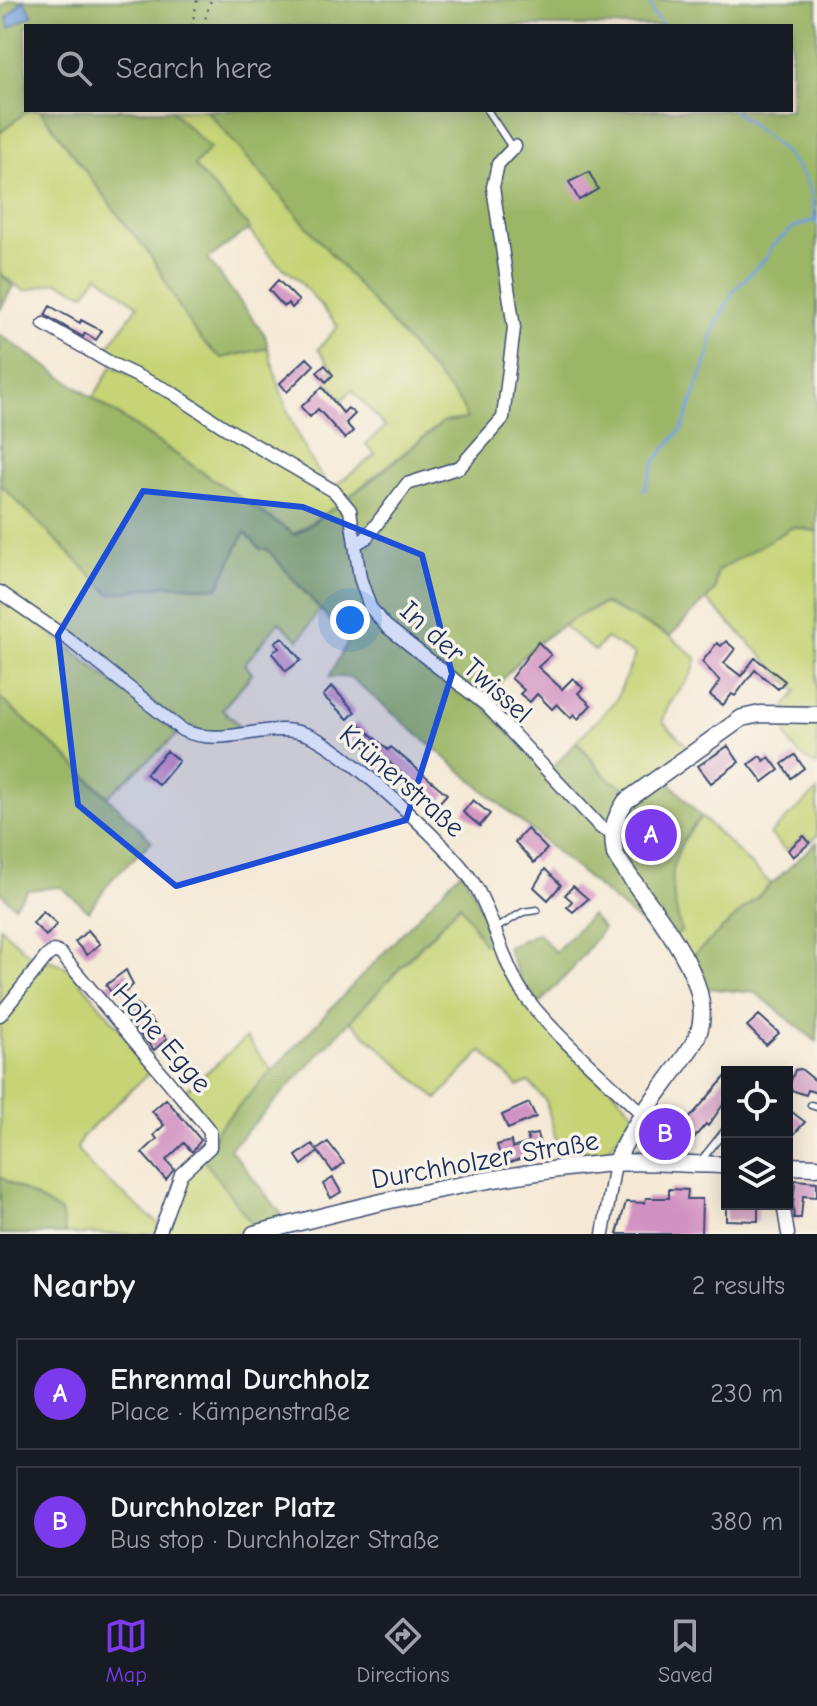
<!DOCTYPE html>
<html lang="en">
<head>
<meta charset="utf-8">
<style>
  body { margin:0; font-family:"Comic Neue",sans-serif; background:#242831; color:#f1f3f6 }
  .controls { position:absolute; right:24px; bottom:24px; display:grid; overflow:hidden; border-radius:0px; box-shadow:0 4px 20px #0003 }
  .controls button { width:72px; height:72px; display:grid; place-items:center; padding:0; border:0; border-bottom:2px solid #363941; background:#171b24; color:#f1f3f6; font:40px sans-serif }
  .you { position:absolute; left:350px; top:620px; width:28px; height:28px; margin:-20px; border:6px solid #fff; border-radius:50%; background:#1a73e8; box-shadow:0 0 0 12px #1a73e833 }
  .badge { display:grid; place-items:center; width:52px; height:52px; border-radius:50%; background:#7c3aed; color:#fff; font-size:26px; font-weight:700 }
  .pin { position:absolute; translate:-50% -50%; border:4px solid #fff; box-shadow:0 2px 8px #0006 }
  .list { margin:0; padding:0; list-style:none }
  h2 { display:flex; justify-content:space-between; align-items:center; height:104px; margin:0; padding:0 32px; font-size:34px }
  h2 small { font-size:26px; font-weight:400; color:#9ea1a6 }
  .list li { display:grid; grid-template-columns:52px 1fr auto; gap:24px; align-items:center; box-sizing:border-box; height:112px; margin:0 16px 16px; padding:0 16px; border:2px solid #363941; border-radius:0px }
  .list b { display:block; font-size:30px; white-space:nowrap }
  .list p { margin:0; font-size:26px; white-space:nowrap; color:#9ea1a6 }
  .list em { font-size:26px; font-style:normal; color:#9ea1a6 }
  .icon { flex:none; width:44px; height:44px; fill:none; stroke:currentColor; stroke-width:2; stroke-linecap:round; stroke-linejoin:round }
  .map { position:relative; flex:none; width:817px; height:1234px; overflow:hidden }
  .search { position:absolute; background:#171b24; box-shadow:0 4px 20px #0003; left:24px; right:24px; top:24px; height:88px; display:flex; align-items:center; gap:20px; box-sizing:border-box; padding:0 28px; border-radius:0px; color:#9ea1a6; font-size:30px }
  .sheet { height:360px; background:#171b24 }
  nav { display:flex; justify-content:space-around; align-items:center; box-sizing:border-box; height:112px; border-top:2px solid #363941; background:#171b24; font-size:22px; color:#9ea1a6 }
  nav a { display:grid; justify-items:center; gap:4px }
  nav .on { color:#7c3aed }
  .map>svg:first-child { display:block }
  .green { fill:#c6d476; stroke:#70826a; stroke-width:2 }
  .forest { fill:#9cb667; stroke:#5c7262; stroke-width:2 }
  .water { fill:#72a0db; stroke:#46689c; stroke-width:2 }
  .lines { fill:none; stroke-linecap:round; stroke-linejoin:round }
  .stream { stroke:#72a0db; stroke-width:3 }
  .building { fill:#d191c2 }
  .lane-casing { stroke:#3c4b70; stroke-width:9 }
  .street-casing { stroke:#3c4b70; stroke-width:15 }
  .secondary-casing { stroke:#3c4b70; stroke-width:19 }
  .path { stroke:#3c4b70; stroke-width:2; stroke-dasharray:2 6; stroke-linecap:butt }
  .lane { stroke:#fff; stroke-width:6 }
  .street { stroke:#fff; stroke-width:12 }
  .secondary { stroke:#fff; stroke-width:16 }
  .marked { fill:#1d4ed8; fill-opacity:0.2; stroke:#1d4ed8; stroke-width:6; stroke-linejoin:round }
  .labels { text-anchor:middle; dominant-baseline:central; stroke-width:7; stroke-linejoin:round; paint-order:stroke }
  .street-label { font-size:28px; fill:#1b2f5e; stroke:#f7f3e8 }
</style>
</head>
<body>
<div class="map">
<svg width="817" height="1234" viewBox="0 0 817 1234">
  <rect width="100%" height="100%" fill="#f7f3e8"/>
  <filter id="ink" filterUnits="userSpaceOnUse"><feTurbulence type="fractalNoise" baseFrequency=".0125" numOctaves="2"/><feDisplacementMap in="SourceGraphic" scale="16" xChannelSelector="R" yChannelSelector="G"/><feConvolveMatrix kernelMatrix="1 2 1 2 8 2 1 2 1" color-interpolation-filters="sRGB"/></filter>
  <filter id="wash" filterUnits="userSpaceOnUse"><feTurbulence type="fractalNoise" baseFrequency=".006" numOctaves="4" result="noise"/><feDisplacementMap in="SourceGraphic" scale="32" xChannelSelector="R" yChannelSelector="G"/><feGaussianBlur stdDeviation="1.8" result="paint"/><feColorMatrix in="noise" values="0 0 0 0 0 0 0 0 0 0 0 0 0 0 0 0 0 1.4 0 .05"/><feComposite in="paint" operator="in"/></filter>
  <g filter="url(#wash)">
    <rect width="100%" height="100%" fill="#f5e9d5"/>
    <!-- green -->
    <path class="green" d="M28 110H40L131 232C167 266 180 331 222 358L268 348C281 396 296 443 327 484L102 355 138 306 98 275 85 294 57 282 24 291 0 273V133Z
      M171 110H206L462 404 467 419 443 422 344 500 335 486 375 455 366 444 385 427 352 390 342 400 325 378 333 369 318 349 338 326 298 279 276 262 193 166Z
      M112 366 144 381 342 502 294 534 93 398Z
      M0 484 110 594 166 585 218 588 245 531 260 549H267L320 609 299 640 279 622 245 663 252 674 222 709 239 725 232 733 209 734 182 724 0 588Z
      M793 527 817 532V711L783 710 797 691 706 599 715 590 717 571Z
      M0 597 39 624 178 734 108 796 0 698Z
      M604 604 670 636 696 658C695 682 666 697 663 722L689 748 632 791 608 779 577 741 616 700 635 655 606 638 595 651 561 624Z
      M817 721V765C799 758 784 742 785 722Z
      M817 791V836L810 842 804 836 786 851 770 834Z
      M702 817 771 884 690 959 673 937 681 931C669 882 665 856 702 817Z
      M461 904 484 943 494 939 513 982 632 1110 634 1115 602 1158 561 1160 546 1101 529 1082 518 1086 482 1051 437 1099 350 1021Z
      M0 927 37 962 0 1011Z
      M47 959 69 968 153 1069 82 1137 77 1149 93 1169 159 1224 156 1234H65L61 1212 0 1177V1019Z
      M246 1038 272 1070 217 1129 215 1138 182 1094Z
      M202 1158 256 1229 233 1234H162L178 1184Z"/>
    <!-- forest -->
    <path class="forest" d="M9 0H817V531L793 527 717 571 715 590 670 636 604 603C546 631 521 653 483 705L547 774 576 742 608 779 639 795 664 776 701 817C665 856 669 882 681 932L668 940 692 982 662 941 350 677H329L348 641 267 549H260L245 532 218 588 166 585 110 594 0 484V335L295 535 366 485 443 422 467 419 461 404 206 110H791V26H26L28 110 0 133V8Z
      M40 110H171L210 148 194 166 250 228 208 259 265 335 268 348 222 358C180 331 167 266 131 232Z
      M0 273 13 286 0 310Z
      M0 698 68 758 152 841 111 880 89 911 61 887 28 890 14 906 0 892Z
      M817 842V1042L756 993 707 988 690 959Z
      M461 871 472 888 494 939 484 944 460 904 230 1149 287 1221 256 1229 202 1158 213 1145 217 1129Z
      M591 915 603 928 573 968 538 1005 519 978 507 947 538 933 555 952Z
      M0 1177 61 1212 65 1234H0Z"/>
    <!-- water -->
    <path class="water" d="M23 0 33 15 9 28 7 18Z"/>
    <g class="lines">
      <!-- stream -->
      <path class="stream" d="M650 0 653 13 663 26
        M733 110C760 132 794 154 809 187 814 199 812 213 817 224
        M644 490 656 460 683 427 710 351 712 333 734 290 768 256 772 246 794 227 815 220"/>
    </g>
    <g id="blocks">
      <!-- building -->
      <path class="building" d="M589 172 598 189 579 200 569 182Z
        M278 280 299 301 292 308 288 303 284 307 269 290Z
        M50 306 80 323 81 320 102 331 96 340 85 333 83 337 45 315Z
        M307 358 314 365 287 392 280 383Z
        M325 365 333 375 326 382 317 372Z
        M322 387 343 413 348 408 355 414 346 423 353 431 345 439 318 409 310 417 301 407Z
        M282 637 301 660 286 671 272 653 279 648 275 642Z
        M726 641 735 649 724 663 741 676 755 658 785 681 778 689 755 670 735 696 732 694 723 705 710 695 720 681 702 662 717 643 721 646Z
        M538 642 551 655 538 667 562 689 573 678 583 688 578 693 591 705 578 719 574 714 571 718 557 704 552 709 537 694 530 702 520 694 524 690 511 678Z
        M332 686 355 712 348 719 323 696Z
        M357 722 388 750 391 747 447 794 438 804 429 799 375 749 372 753 348 732Z
        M728 746 739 762 711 783 698 766Z
        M167 751 179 761 159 785 146 774Z
        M795 755 804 768 791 778 782 764Z
        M760 756 764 761 769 757 779 770 763 782 749 764Z
        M473 800 490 814 480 826 463 812Z
        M527 829 547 849 534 863 515 842Z
        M804 836 810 843 793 857 788 850Z
        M545 869 561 885 548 900 534 887Z
        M573 886 588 899 573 912 567 907 572 901 565 895Z
        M43 911 57 924 46 936 33 923Z
        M88 930 100 944 87 955 75 942Z
        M126 970 133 985 124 993 118 986 111 992 106 985Z
        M137 1004 167 1039 154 1050 124 1015Z
        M759 1015 779 1033 766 1045 747 1026Z
        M801 1069 817 1082V1093L808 1090 806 1095 788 1089 795 1070Z
        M727 1075V1099L708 1126 706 1124 692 1140 680 1129Z
        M166 1099 201 1140 192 1152 184 1143 166 1160 174 1169 166 1180 142 1153 157 1139 154 1135 164 1125 152 1111Z
        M529 1103 536 1117 508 1129 502 1115Z
        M787 1108 805 1122 794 1134 787 1128Z
        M537 1134 542 1151 503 1165 497 1145 511 1141 512 1148 529 1143 527 1136Z
        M328 1142 344 1163 333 1172 318 1152 302 1165 296 1156 312 1144 317 1150Z
        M333 1178 341 1192 331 1198 323 1184Z
        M795 1180 817 1182V1197L803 1196 801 1218H794L793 1207Z
        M669 1189 688 1190 687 1199H702L701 1234H617L626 1202 645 1203 646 1198H669Z
        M726 1205 758 1206V1221L726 1220Z"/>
    </g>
  </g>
  <g filter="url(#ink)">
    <use href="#blocks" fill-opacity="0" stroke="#3c4b70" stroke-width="2"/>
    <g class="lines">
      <defs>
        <path id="lane" d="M487 110 513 149
          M495 929 523 912 537 910
          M811 1105 817 1107
          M643 1115 675 1151 674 1160
          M699 1163 727 1128"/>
        <path id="street" d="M44 324 114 365 171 392 224 427 334 491 350 510 360 578 370 607 386 626 486 705 601 828 611 831
          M357 543 366 538 407 484 460 467 503 418 514 328 493 187 498 164 515 146
          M0 592 68 639 182 730C228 751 273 714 317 739 354 759 456 852 476 887 495 921 502 961 523 993 549 1031 608 1080 642 1114
          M0 1015 47 956 54 951 61 954 210 1131V1147L181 1174 159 1234
          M783 1204 788 1234
          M603 1234 615 1163"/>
        <path id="secondary" d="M615 1163C634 1120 666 1085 692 1046 731 989 643 903 615 854 611 831 613 820 626 801L742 718 760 714 817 715
          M787 1166 817 1167
          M254 1234C371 1203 491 1174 612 1163 650 1160 689 1165 727 1165"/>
      </defs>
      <!-- lane casing -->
      <use href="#lane" class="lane-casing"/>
      <!-- street casing -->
      <use href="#street" class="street-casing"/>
      <!-- secondary casing -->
      <use href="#secondary" class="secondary-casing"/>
      <!-- path -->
      <path class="path" d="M192 26 197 0
        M203 26 211 0"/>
      <!-- lane -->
      <use href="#lane" class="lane"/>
      <!-- street -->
      <use href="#street" class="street"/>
      <!-- secondary -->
      <use href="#secondary" class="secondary"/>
    </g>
  </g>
  <!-- marked area -->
  <path class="marked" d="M143 491 303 507 422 555 452 674 406 820 176 886 78 805 58 635Z"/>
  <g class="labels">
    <!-- street labels -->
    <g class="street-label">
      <text transform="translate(466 662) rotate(42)">In der Twissel</text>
      <text transform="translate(402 781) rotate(41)">Krünerstraße</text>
      <text transform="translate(162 1038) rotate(49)">Hohe Egge</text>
      <text transform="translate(485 1160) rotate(-10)">Durchholzer Straße</text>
    </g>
  </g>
</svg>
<div class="controls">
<button><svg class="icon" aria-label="locate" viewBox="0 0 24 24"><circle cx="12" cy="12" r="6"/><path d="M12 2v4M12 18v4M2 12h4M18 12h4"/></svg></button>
<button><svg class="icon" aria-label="layers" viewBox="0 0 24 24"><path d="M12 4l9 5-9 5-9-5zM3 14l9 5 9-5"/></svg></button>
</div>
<div class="you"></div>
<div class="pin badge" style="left:651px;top:835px">A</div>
<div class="pin badge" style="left:665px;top:1134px">B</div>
<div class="search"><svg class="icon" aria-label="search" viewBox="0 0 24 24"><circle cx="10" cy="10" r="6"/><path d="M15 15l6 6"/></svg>Search here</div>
</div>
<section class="sheet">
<h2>Nearby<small>2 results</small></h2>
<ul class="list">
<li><span class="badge">A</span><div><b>Ehrenmal Durchholz</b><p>Place · Kämpenstraße</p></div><em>230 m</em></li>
<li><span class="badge">B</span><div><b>Durchholzer Platz</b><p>Bus stop · Durchholzer Straße</p></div><em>380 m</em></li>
</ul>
</section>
<nav>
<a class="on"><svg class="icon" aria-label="map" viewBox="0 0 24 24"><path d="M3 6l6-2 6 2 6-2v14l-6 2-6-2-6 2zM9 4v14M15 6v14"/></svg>Map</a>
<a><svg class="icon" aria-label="directions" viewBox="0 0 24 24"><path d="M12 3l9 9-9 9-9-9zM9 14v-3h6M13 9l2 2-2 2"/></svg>Directions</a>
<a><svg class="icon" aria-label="saved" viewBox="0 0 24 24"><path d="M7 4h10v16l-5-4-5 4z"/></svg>Saved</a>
</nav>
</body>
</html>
